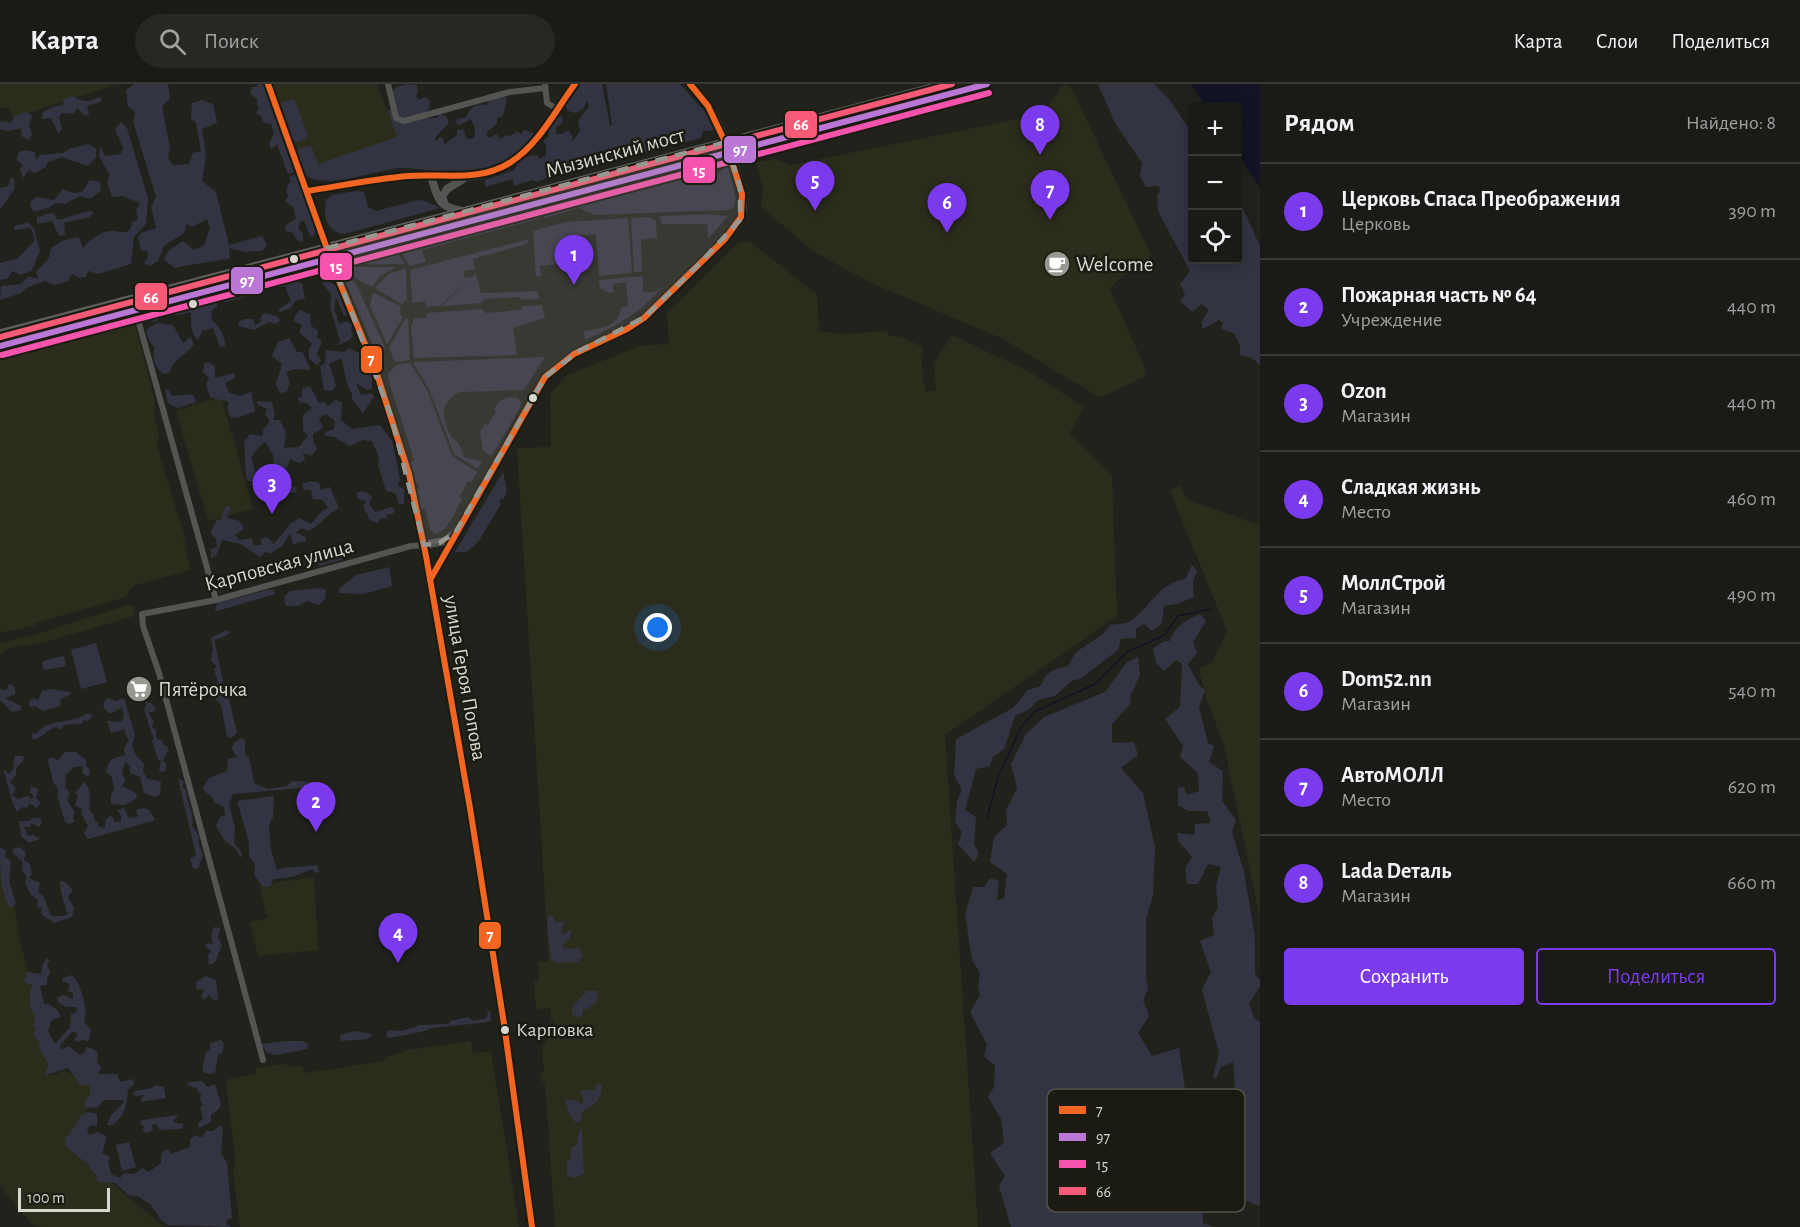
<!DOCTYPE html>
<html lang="ru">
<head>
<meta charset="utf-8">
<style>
  body { margin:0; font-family:"Alegreya Sans",sans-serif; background:#272723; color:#f1f3f6 }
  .controls { position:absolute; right:18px; top:18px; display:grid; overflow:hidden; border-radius:6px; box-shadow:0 3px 15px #0003 }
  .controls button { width:54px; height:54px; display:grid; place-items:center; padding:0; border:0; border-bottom:2px solid #383835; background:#1a1a16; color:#f1f3f6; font:30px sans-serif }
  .scale { position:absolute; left:18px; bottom:15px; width:92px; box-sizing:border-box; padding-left:6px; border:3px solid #d7d7d0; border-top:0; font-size:16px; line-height:21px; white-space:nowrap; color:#d7d7d0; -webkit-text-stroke:4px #1b1b11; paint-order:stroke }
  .you { position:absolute; left:658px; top:544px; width:21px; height:21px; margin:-15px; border:4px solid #fff; border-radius:50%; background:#1a73e8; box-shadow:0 0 0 9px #1a73e833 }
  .badge { display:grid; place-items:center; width:39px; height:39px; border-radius:50%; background:#7c3aed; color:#fff; font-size:20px; font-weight:700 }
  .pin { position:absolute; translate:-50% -50px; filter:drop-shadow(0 2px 3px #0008) }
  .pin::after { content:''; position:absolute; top:32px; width:21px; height:18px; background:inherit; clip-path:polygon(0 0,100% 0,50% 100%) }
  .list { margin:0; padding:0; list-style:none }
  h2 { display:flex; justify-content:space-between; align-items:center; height:78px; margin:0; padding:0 24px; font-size:26px }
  h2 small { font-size:20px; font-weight:400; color:#9fa1a1 }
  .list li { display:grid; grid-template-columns:39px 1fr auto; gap:18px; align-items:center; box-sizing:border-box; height:96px; padding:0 24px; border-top:2px solid #383835 }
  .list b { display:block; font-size:22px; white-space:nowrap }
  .list p { margin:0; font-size:20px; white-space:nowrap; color:#9fa1a1 }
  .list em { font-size:20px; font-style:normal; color:#9fa1a1 }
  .actions { display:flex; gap:12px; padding:18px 24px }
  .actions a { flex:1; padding:14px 0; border:2px solid #7c3aed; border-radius:6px; text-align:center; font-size:21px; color:#7c3aed }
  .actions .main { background:#7c3aed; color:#fff }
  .icon { flex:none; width:33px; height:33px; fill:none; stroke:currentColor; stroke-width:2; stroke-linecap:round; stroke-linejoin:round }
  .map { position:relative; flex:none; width:1260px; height:1143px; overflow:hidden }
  header { display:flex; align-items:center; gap:36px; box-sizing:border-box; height:84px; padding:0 30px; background:#1a1a16; border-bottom:2px solid #383835 }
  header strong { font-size:28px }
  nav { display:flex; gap:33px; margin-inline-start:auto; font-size:21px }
  .search { width:420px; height:54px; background:#272723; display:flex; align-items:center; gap:15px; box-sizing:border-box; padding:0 21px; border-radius:33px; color:#9fa1a1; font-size:22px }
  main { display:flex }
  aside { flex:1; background:#1a1a16 }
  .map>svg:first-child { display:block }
  .built { fill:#2c2c1c }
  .green { fill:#323441 }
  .water { fill:#121324 }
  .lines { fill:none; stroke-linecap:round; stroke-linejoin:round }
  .stream { stroke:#121324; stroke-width:1.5 }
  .minor { stroke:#545453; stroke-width:6 }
  .tertiary { stroke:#545453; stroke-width:8 }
  .primary { stroke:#5e5e5c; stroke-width:9 }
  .bus-1-casing { stroke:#1b1b11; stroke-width:10 }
  .bus-2-casing { stroke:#1b1b11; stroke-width:10 }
  .bus-3-casing { stroke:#1b1b11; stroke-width:10 }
  .bus-4-casing { stroke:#1b1b11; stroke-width:10 }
  .bus-1 { stroke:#f26522; stroke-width:6 }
  .bus-2 { stroke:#ba77d6; stroke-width:6 }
  .bus-3 { stroke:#f653ac; stroke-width:6 }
  .bus-4 { stroke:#f75a77; stroke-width:6 }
  .marked { fill:#989891; fill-opacity:0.2; stroke:#989891; stroke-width:4.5; stroke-dasharray:12 8; stroke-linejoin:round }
  .bus-dot { fill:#d7d7d0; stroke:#1b1b11; stroke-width:2 }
  .labels { text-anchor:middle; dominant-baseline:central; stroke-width:5; stroke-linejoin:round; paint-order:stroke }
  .bus-label { font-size:20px; fill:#d7d7d0; stroke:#1b1b11; text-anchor:start }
  .street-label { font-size:21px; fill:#d7d7d0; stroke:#1b1b11 }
  .poi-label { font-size:21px; fill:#d7d7d0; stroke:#1b1b11; text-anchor:start }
  .key { fill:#1b1b11; stroke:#53534a; stroke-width:1.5 }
  .key-label { font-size:16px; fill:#d7d7d0 }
  .line-badge { stroke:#1b1b11; stroke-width:2 }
  .badge-label { font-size:16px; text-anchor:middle; font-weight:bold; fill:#fff }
</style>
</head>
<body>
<header>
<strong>Карта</strong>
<div class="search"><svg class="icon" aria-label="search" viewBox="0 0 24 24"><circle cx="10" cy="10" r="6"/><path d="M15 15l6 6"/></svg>Поиск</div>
<nav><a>Карта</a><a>Слои</a><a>Поделиться</a></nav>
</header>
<main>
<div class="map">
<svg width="1260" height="1143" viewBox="0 0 1260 1143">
  <rect width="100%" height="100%" fill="#22221d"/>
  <!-- built -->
  <path class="built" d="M0 0H118L13 34 11 27 6 23 0 24Z
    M273 0H377L401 62 306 92Z
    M1066 1 1071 3 1151 171 1147 179 1122 192 1110 205 1145 284 1144 293 1102 313 1097 312 1003 255 871 199 814 168 761 123 763 104 756 79 776 75 790 81 1033 32 1050 20 1061 3Z
    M749 157 817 210 819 247 839 250 887 247 888 251 902 253 924 264 921 274 925 308 936 306 934 279 952 251 1030 288 1084 323 1069 350 1112 392 1117 532 945 651 978 1143H555L545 998H542L541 988H544L542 962 555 946V936H551V924L536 925 534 897H539L538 878H549L517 364 551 363 550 310 567 291 639 262 669 260 667 230 738 159Z
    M130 235 135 240 155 317 154 331 159 350 157 362 183 448 190 486 133 502 126 513 36 539 33 542 0 549V271Z
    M221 312 253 425 208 437 176 327Z
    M1180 401 1188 416 1260 441V834L1224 661 1206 614 1199 585 1213 577 1227 547 1170 407Z
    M128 521H132L135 526 134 531 128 534 45 558 8 564 0 571V559L37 550Z
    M0 773 15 824 17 844 28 887 49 992 65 987 91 999 93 1014 74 1050 93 1083 164 1143H41L33 1141 0 1102Z
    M314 793 318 866 258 872 250 838 268 834 259 801Z
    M471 957 473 969 491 967 519 1143H240L233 1086 236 1080 226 998 229 995 256 990V984L285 980 289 983 302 981 304 989 339 984 382 977 389 972 408 966Z"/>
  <!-- green -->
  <path class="green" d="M134 0H168L170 14 162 23 170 63 168 74 173 81 189 80 193 69 201 67 196 39 191 34 192 19 202 16 213 20 217 39 202 45 206 71 202 97 216 108 229 161 262 152 267 162 262 167 245 168 229 164 230 174C211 179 194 179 175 184L164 176 168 167 183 157 194 166 204 161 210 144 207 135 192 143 187 140 184 149 164 162 158 177 150 182 144 179 148 172 147 167H141L138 154 141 149 156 144 151 123 156 113 133 37 135 28 128 22 126 6Z
    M257 0H263L294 88 288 90 277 60 271 65 269 59 274 49 271 40 263 38 261 32 256 30 259 24 257 21 258 16 250 10 252 3H258Z
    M407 0 417 1 418 8 416 12 418 16 425 13 430 17 429 25 424 30 426 34H437L439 30 446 32 449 39 435 54 436 57 440 53 443 54 444 61 457 51V46L463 45 467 55 474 54 475 44 471 35 460 41 456 40 457 35 466 33C471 23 475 20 486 21L492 13 503 11 507 14 503 32 497 34V40L488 47 486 52 490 54 496 50 501 55 506 51 511 52 517 47 521 50 524 46 533 49 534 54 509 75 482 88 478 85C456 95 427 84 403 84 374 85 333 106 306 92L297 69 299 65 307 62 312 64 318 80 397 53 388 27 395 23 392 8 396 3Z
    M579 0H602L610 42 612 41 606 0H680L706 29 715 46 703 47 701 54 596 82 557 89 537 98 532 96 514 102 513 95 485 103V96L514 86C520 75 525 72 537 71L539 75 546 72V61L543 57 549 52 548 45 556 33 561 31 563 38 556 44V50H562L568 46 573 53 572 58 580 47 578 37 589 22 587 17 583 25 576 29 568 27 565 20Z
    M1098 0H1154L1169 15 1192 49V176H1238V114L1240 118 1260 162V281L1252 274 1240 271V261L1234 249 1221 245 1223 239 1219 236 1202 245V237L1209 226 1202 220 1192 228 1180 217 1185 211 1180 200 1190 187 1158 127 1157 111 1160 108 1159 102 1146 103 1140 92 1142 79 1115 39Z
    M73 12C82 18 90 19 99 13L102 15 100 18 87 22 89 30 85 32 77 24 73 30 62 29 59 32 62 45 58 49 51 34 42 35 43 28 52 23 63 21 64 15Z
    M291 15 295 16 308 52 306 55 297 58 292 56 281 23 282 18Z
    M26 28 32 32 29 42 32 50 29 56 21 52 22 44 8 47 0 45V38L6 37 10 39 15 32Z
    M121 38 127 44 148 114 146 140 134 153 131 180 98 190 88 187 86 193 79 194 72 190 68 197 55 201 45 197 26 204 21 209 0 216 1 202 21 200 29 192 38 195 36 188 49 174 51 164 64 156 79 153 83 164C90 156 99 148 110 147 118 146 122 151 130 146L132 138 138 135 136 126 140 119 122 112 112 113 107 98 110 91 99 72 100 62 105 72 121 70 123 64 115 45Z
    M88 60 96 64V73L88 82 62 73 48 78 46 83 35 89 29 86 23 94 20 85 23 81 16 76 19 68 25 66 35 68 36 76 40 71 63 69 69 65Z
    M727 78 736 116 733 124 728 126 595 131 579 124 545 134 543 132 538 135 422 166 426 178 410 182 398 164 413 160 415 158H419L422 161C427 156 436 153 444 155L445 151 468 146 471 147 474 144H485L488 140 523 132C527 128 538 125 543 128L547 124 710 83 714 89 721 87Z
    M296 90 315 146 314 152 310 153 304 136 300 138 298 145 303 149V158L297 156 292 148 286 147 285 142 296 134 293 123 285 117 288 112 286 106 289 99 291 98 289 93Z
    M11 94 14 95 15 104 0 126V104L8 102Z
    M90 96 100 98 101 107 90 115 80 112 65 120 55 119 50 123 34 128 30 122 31 117 37 113 54 116 63 105 73 109 82 108Z
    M356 107 364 108 368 123 376 127 418 116 425 117 440 124 345 150C326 148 323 132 326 116L332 111Z
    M89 127 94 128 90 133 64 139 65 151 59 152 52 137 37 140V133L43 132 45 130 53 129 58 136Z
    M709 130 728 132 708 155 707 140H662L659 132Z
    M650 133 656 137 657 154 641 156 642 188H634L631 134Z
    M628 134 632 189 599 192 596 150 579 151 581 178 540 182 541 193 536 192 533 147 566 138Z
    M28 138 34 145 40 167 32 186 21 191 13 187 7 195 0 196V179L18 174 35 156 31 144 14 146V142Z
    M529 155 527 160 473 175 475 187 472 185 463 187 465 194 472 193 440 222 427 223 425 217 412 219 410 186Z
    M395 165 405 180H351L358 175Z
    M353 183H396L380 192 372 203 348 190 347 185Z
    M406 184 407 215 402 220 375 204 389 190Z
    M476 189 481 209 537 207 540 215 523 216 518 213 485 215 481 219 442 222Z
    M343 191 355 198 385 263 380 273 377 271Z
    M643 192V208H655L663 202C641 229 616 242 585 256L584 247C601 244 619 243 621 223L628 222 626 198 613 200V209L606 208 600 204 599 196Z
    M322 193 336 202 347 231 344 232 336 213 334 227 337 232V236L340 240 346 237 352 240 351 248 353 251 350 256 338 261 340 257 330 223 331 211 323 200Z
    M289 194 302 200 305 214 295 217 291 224 280 228 278 226 291 217 285 202 265 205 253 211 246 208 244 213 226 218 222 217 223 212C233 211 240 206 250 207L256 200C265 203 282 200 289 194Z
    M373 208 401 223 400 230 403 233 387 261 370 221Z
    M213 216 218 218 217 223 211 227 212 236C219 243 226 251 225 262L220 263 213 244 202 247 198 256C190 250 191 237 191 228L179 231 172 230 166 233 163 231 155 238 149 235V232L160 227H172L176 224 180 226 206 217 210 219Z
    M542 221 545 234 513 244 517 271 414 274 411 242 413 240V234H427V229L481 225 486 229 520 226 523 222Z
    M300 226 310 230 311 242 318 246 317 254 322 257 317 270 321 277 317 281 309 275V265L312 260 299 248 302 240 294 238V233Z
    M266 229 278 233 280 237 276 240 269 238 254 246 239 242 238 238 245 235H254V241L260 239 262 230Z
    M405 235H408L410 276 395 278 389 264Z
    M158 239 173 241 183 259 191 253 194 261C183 274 175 273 169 289L163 290C151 278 154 277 154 263L149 257 146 248 148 244Z
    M289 254 297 268H302L310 283 309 286 295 285 286 288 290 300 286 308 280 309 276 300 282 280 272 272 278 258Z
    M349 264 356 268H363L372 296V304L368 306 356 299 361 311 372 309 374 313 363 329 352 315V310C345 300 345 286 341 274L329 280 336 301 332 307 324 306 320 282 325 279 326 266 344 268Z
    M545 273 524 306 460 308C443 317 441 326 447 343 450 351 451 354 458 358L464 373C470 376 476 374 482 378L478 385 454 370 429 305 414 280 415 278Z
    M208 278 215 282V294L234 289 235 294 225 299 229 309 240 312 251 308 255 327 237 334 230 333 227 323 229 318 210 313 206 301 209 294 203 288 204 280Z
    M410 279 427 306 452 372 477 388 471 398 468 397 460 412 462 415C456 426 449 446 436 450L430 446 425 424 420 425 419 420 417 418 415 411 419 403 410 389V379L414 376 388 294V289L397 281Z
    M310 302 319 319 325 318 327 323 335 316 342 318 341 336 352 345 380 341 392 357 400 394 398 401 404 406V420H399L395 409 386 407 378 381 379 373 372 357 363 356 350 362 334 353 325 352V348L334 345 335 337 326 330 319 334 323 344 313 350V356L317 365 311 372 303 369 305 376 299 379 290 375 287 384 283 383 282 390 287 393 290 401 296 403 297 408 282 410 273 404 263 401 260 390 274 385 273 371 265 358 257 365 251 374 255 386 253 397H247C244 384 246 372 244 358L250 350 262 352 263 346 270 337 265 330 267 325 257 320V317L272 318 275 331 273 336H280L286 349 284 364 299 363 308 351 303 347V331L312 324 307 319H300L298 314 302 312V304Z
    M165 305H168L172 312 193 310 196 318 177 324 168 319Z
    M509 313 517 314 521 318V322L493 370 490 372 483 366 480 348 485 340 488 341 496 327 494 325 499 317Z
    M503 388 507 407 503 416 501 415 499 418 501 420 478 458 467 468H455Z
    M310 397 319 399 321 406 330 403 339 424C327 430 321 441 309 447L301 444 296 449 306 453V457L293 460 290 449 283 461 270 470 265 468 260 473 241 460 222 456 216 472 211 474V465L217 463 216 455 210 448 217 436 221 435 226 421 231 424 227 434 240 437 244 445 235 451 239 456 251 454 254 461H262L260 455 267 453 274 460 291 439 299 434 311 440 322 427 328 424 323 416 313 415 311 406H304L302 400Z
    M356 408H366L372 413 369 420 375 428 392 423 395 427 391 431 388 430 386 435 380 434 378 439 370 436 363 422 366 417 358 415Z
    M334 466 340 469 349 467 344 475 320 482 316 478V472L321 470 325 473Z
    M1192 481 1197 487 1193 498 1194 513 1177 520 1164 522 1162 539 1152 547 1144 540 1136 544V554L1121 555 1118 566 1080 595 1073 596 1055 612 1038 616 1030 625 1015 632 1004 665 993 673 990 682 976 685 965 726 976 733 974 760 979 770 974 778 958 760 962 748 955 738 957 717 962 706 954 691 956 655 1013 624 1028 606 1041 602C1046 587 1053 586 1068 582L1076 568 1102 551 1110 541C1117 540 1128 540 1133 535 1153 520 1157 501 1185 495Z
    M389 483 392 502 363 510 339 509V505L356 491Z
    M318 504 326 506 325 515 319 521 307 517 297 522H286L284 513 290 507Z
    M267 506H273L275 510 217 527 215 526 217 519Z
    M1200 530 1206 537 1193 558 1197 569 1188 580 1199 601 1205 606 1199 623 1208 659 1214 662 1209 678 1223 687 1222 717 1236 736 1232 748 1244 788 1255 853V890L1260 896V902L1249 920 1255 935 1260 938V1122L1240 1114 1236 1097 1241 1094 1240 1078 1230 1079 1224 1064 1221 1017 1235 1002 1233 978 1221 983 1216 995 1213 993 1219 969 1202 906 1211 888 1200 857 1214 851 1212 834 1218 824 1216 802 1221 783 1208 780 1198 800H1187L1185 785 1192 773 1179 758 1177 749 1194 751 1195 740 1211 739 1207 727H1188L1178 721V704L1184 703 1187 711 1199 707 1198 689 1180 673 1183 662 1165 635 1180 623 1182 580 1176 576 1164 587 1156 579 1153 565 1164 557H1170C1176 541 1185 537 1200 530Z
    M226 546 230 548 226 552 214 556 223 596 222 600 226 603 237 649 231 654 227 653 221 621 209 608 211 600 218 599 214 585 217 582 211 577 213 565 211 554Z
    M96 559 107 598 81 605 71 566Z
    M62 572 64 573 66 582 44 586 42 580 43 577Z
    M1138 573 1140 591 1130 613 1131 619 1112 640V659L1134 658 1138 671 1121 684 1143 709 1155 763 1153 811 1146 835V892L1148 905 1143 916 1149 932 1138 949 1152 972 1179 964 1187 1019 1197 1051 1203 1139 1213 1143H1011L999 1102 1005 1092 990 1069 1004 1059 1001 1035 988 1013 994 1003 995 982 984 972 987 961 970 928 980 911 978 902 980 889 972 876 965 830 973 803H984L990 794 999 797 997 816 1004 815 1007 790 990 778 994 753 1007 741 1006 727 1017 704 1011 680 1026 650 1044 633 1105 608 1127 578Z
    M9 600 15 603V610L5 614 21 622V626L12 628 0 616V605L6 606Z
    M50 605 71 608V610L61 615 60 622 43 627 35 622 30 623 29 619 32 614 38 616 42 607Z
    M108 614 116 617 124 614 135 651 132 661 135 670 144 680 143 687 147 694 161 698 160 710 155 713 144 709 140 693 130 689V682L125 678 122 690 126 696 122 702 136 709 137 714 125 721 111 720V712L114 704 112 693 106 688C108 676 113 673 125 672L124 664 129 656 126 652 125 645 111 649 107 637 122 638 124 630 121 624 110 630 104 624 103 619Z
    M146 618 151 619 156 625 153 628H148L154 638 152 643 156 646V654L163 657V661L167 662 168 666 163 677 167 681 164 688 159 687 161 677 158 675 152 657 154 654 150 646 151 644 149 642 144 624 146 623Z
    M86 630 93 631 88 637 84 636 81 640 64 641 61 646 56 643C47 646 43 652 34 656L31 653 33 649H37C48 634 72 640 86 630Z
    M240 654 245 656V672L249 673 254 699 268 705 287 702 292 697 311 698 312 703 233 710 229 720 235 744 234 759 242 769 241 774 236 765 225 757 216 742 220 733 225 731 224 723 215 719 212 713 202 705 209 694 227 687 228 675 237 673 232 665 234 659Z
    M65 668H76L86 676V682L90 686 89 693 83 690 82 682 74 683 65 692 66 697 65 703 70 710 67 716 75 729 73 734 75 737 70 740 65 738 57 712 58 705 53 698 48 676 51 673 58 676Z
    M15 672H24L23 677 16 684V691L10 698 16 704 12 711 18 715 28 712 31 716 34 713 30 708 31 702 38 705 36 714 41 719 36 724 30 719 27 724 22 723 17 728C11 718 8 700 4 688L5 686 9 690 14 684 13 677Z
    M178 695 184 697 182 703 186 706C186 719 195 730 192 742L199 752 198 758 203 771 198 785 193 784 190 775 196 771Z
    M84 698C91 704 91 718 89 726L94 731V736L98 738V742L105 744V737L110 731 114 735V738L121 737V732L117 726 124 724 129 734 138 733 136 726 144 724 149 726 155 735 153 737 88 755 84 749 88 742 81 729 82 725 75 721 78 712 75 709Z
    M274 712 273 733 269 741 271 766 277 786 282 784 317 781 319 788 314 789 313 785 292 793 274 795 269 803H263L254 791 255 780 249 773V758L237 717Z
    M34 734H40L42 739 39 743 31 739 29 743H24L28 752 33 751 40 755 29 759 21 752 19 737H28Z
    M0 763 6 766 5 773 11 777 9 797 16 819 11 824C0 812 0 783 0 763Z
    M20 763 26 769 24 776 30 780 32 789 29 794 40 799 38 808 44 813 51 832H62L68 830C64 819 60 808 60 797L65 798 73 806 68 813 74 824 72 833 54 839 41 830 42 824 37 823 38 816 31 811 25 799 27 793 22 786 23 778 13 769V765Z
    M552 831 556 839 564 837 561 851 572 845 570 854 562 862 565 865 578 864 583 871 578 878 556 879 551 875 547 843 548 833Z
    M214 843 220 844 218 853 222 862C218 868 218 875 213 880H209L208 871 211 867 205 862 207 859 213 860 211 852Z
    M47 873 50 877 47 881 50 888 47 895V901L40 902 44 920 51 921 59 928 60 933 52 936 48 947 55 960 70 943 71 930 77 928 76 923H66L58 918 57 914 63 911 73 915V909L68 907 70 900 62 897V894L72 891C81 901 89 925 84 938L91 946 89 957 82 956 79 958 74 956 78 949 72 948 60 962 61 966 69 962 80 971 85 968 86 963 94 965 98 970 97 978 101 984 98 990H117L120 998 132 995 135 999 128 1006C127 1021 125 1031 113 1041H107L111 1031 124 1018 123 1016H104L97 1024 84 1023 85 1016 90 1011V1002L80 1000 68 984 46 991 48 980 39 964 40 958 36 955 33 949 37 945 33 942 35 932 30 922V906L33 901 24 898 27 888 41 890 42 882Z
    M206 892 216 896 218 915 214 917 209 911 204 916 201 913 204 905 197 906 196 898Z
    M587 907H597V917L588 925H583L582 931 579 934 572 930V923Z
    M488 927H490L491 935 489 938 432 944 425 947 390 954 386 952 388 946 402 947 420 941 449 940 450 937 468 933 474 937 487 934Z
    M354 947 373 950 368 955 340 957 341 951Z
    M221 956 224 960 222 969 218 971 215 989 209 990 203 988C202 981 205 977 205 969L210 966V959Z
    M286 957H303L308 960 307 965 277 971 267 969 261 960Z
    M202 997 208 1003 215 1000 221 1020 219 1025 211 1031V1038L200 1044 197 1041 203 1034 200 1024 203 1021 200 1015 201 1010 197 1007 198 1005 187 1001 189 998Z
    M596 1000H602C601 1017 596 1020 582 1028L580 1039 575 1038 568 1028 565 1015 578 1017 581 1021 584 1016 580 1009 582 1006H595Z
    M155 1001 164 1003 166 1014 141 1018V1014L145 1011 136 1012 133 1010 135 1007 152 1004Z
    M88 1028 97 1030V1042L93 1041 87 1044 89 1051 98 1048 107 1053 102 1069 110 1073 108 1078 111 1090 120 1094 124 1089 134 1090 142 1084 149 1088 161 1079V1072L163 1067 169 1065 171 1070 190 1063V1055L196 1051 202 1054 206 1047H213L220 1041 223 1045 221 1070 227 1079 232 1134 227 1136 226 1140 232 1143 168 1141 161 1136 150 1120 139 1113 128 1111 115 1099 99 1098 96 1096 97 1091 90 1085 89 1081 66 1063 65 1055C75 1046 75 1033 88 1028Z
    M178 1031 173 1038 184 1040 182 1045 160 1046 156 1040 152 1041 153 1047 146 1049 142 1046 144 1043 140 1039 142 1036Z
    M582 1045 584 1090 575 1094 567 1092V1079L571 1073V1064L577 1060 579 1046Z
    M129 1058 136 1083 122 1087 116 1061Z"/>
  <!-- water -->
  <path class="water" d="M1191 0H1260V104L1238 71V22H1205Z"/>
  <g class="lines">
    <!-- stream -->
    <path class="stream" d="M987 734 999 690 1022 642 1034 628 1095 600 1127 568 1165 551 1178 532 1210 525"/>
    <!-- minor -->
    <path class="minor" d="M388 0 396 34 404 37 510 8 545 4
      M545 0 547 19 557 25
      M132 214 216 516
      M263 976 159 589 143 542 142 530 216 516 411 462 424 461"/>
    <!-- tertiary -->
    <path class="tertiary" d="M268 0 335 187 376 287 409 390 426 472 470 724 504 940 532 1143
      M431 92C438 115 437 122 462 127
      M307 107C340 102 374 95 408 92 447 88 473 103 511 78 540 59 554 27 575 0
      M445 120 442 113 447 105 463 95
      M424 461 445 457 454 450
      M430 496 545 293C570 266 597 262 627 245 651 232 669 209 689 190 704 175 733 152 741 133 750 113 722 43 710 25 705 16 697 8 690 0"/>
    <!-- primary -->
    <path class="primary" d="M0 250 947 0
      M0 262 987 0"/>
    <defs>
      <path id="bus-1" d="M268 0 335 187 376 287 409 390 426 472 470 724 504 940 532 1143
        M307 107C340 102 374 95 408 92 444 89 478 99 511 78 539 60 555 27 575 0
        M430 496 545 293 574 270 627 245 644 234 725 155 741 133 742 110 727 62 708 22 690 0"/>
      <path id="bus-2" d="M0 262 987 0"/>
      <path id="bus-3" d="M2 271 989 9"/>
      <path id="bus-4" d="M0 253 952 0"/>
    </defs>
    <!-- bus-1 casing -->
    <use href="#bus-1" class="bus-1-casing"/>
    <!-- bus-2 casing -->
    <use href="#bus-2" class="bus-2-casing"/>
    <!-- bus-3 casing -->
    <use href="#bus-3" class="bus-3-casing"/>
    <!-- bus-4 casing -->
    <use href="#bus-4" class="bus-4-casing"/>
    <!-- bus-1 -->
    <use href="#bus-1" class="bus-1"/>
    <!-- bus-2 -->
    <use href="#bus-2" class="bus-2"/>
    <!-- bus-3 -->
    <use href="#bus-3" class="bus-3"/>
    <!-- bus-4 -->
    <use href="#bus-4" class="bus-4"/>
  </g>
  <!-- marked area -->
  <path class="marked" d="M726 58 740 102V136L699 180 645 233 579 267 545 293 455 449 439 459 424 461 391 332 327 164Z"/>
  <!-- icons -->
  <defs>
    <symbol id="cafe-disc" viewBox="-11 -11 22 22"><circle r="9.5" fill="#989891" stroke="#1b1b11"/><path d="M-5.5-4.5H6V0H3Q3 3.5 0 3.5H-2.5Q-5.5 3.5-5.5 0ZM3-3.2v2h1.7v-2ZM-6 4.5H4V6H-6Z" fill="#fff"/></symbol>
    <symbol id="supermarket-disc" viewBox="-11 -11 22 22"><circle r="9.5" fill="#989891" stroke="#1b1b11"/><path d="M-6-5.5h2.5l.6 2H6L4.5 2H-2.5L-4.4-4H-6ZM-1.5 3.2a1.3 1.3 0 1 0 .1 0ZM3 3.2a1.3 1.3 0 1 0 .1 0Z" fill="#fff"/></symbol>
  </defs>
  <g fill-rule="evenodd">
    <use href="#cafe-disc" x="1042" y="165" width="30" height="30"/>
    <use href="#supermarket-disc" x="124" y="590" width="30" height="30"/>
  </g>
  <!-- markers -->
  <g class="bus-dot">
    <circle cx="294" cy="175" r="5"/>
    <circle cx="193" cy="220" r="5"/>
    <circle cx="533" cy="314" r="5"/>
    <circle cx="505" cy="946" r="5"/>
  </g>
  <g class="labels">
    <!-- bus labels -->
    <g class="bus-label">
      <text x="516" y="946">Карповка</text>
    </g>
    <!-- street labels -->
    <g class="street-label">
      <text transform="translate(615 69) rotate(-15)">Мызинский мост</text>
      <text transform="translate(279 481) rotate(-15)">Карповская улица</text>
      <text transform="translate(465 594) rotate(80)">улица Героя Попова</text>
    </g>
    <!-- poi labels -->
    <g class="poi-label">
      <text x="1076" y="180">Welcome</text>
      <text x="158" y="605">Пятёрочка</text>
    </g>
  </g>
  <!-- legend -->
  <rect x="1047" y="1005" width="198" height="123" rx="9" class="key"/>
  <rect x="1059" y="1022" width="27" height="8" fill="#f26522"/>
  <rect x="1059" y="1049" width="27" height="8" fill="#ba77d6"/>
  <rect x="1059" y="1076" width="27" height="8" fill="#f653ac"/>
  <rect x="1059" y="1103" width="27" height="8" fill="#f75a77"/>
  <g class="key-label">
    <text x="1096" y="1032">7</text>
    <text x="1096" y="1059">97</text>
    <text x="1096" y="1086">15</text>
    <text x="1096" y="1113">66</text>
  </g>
  <g class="line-badge">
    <rect x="784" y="26" width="34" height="29" rx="6" fill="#f75a77"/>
    <rect x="723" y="51" width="34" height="29" rx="6" fill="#ba77d6"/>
    <rect x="682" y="72" width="34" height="28" rx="6" fill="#f653ac"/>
    <rect x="319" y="168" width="34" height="29" rx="6" fill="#f653ac"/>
    <rect x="230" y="182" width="34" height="29" rx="6" fill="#ba77d6"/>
    <rect x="134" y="198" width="34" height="29" rx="6" fill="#f75a77"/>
    <rect x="360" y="261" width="23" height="29" rx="6" fill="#f26522"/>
    <rect x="478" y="837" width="24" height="29" rx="6" fill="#f26522"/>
  </g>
  <g class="badge-label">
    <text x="801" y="46">66</text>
    <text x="740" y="71">97</text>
    <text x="699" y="92">15</text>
    <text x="336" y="188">15</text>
    <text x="247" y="202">97</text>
    <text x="151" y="219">66</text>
    <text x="371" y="281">7</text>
    <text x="490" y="857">7</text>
  </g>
</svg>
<div class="controls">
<button>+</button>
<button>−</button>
<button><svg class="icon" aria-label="locate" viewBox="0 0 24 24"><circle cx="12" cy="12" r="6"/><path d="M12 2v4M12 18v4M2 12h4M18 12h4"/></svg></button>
</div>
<div class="scale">100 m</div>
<div class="you"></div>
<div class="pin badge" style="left:574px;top:201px">1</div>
<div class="pin badge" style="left:316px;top:748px">2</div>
<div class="pin badge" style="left:272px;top:430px">3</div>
<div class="pin badge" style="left:398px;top:879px">4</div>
<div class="pin badge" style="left:815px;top:127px">5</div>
<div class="pin badge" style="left:947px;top:149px">6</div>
<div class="pin badge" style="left:1050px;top:136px">7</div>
<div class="pin badge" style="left:1040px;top:71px">8</div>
</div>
<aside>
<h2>Рядом<small>Найдено: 8</small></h2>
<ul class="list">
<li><span class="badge">1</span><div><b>Церковь Спаса Преображения</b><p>Церковь</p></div><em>390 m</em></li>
<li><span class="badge">2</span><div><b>Пожарная часть № 64</b><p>Учреждение</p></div><em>440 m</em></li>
<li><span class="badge">3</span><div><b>Ozon</b><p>Магазин</p></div><em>440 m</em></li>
<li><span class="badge">4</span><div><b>Сладкая жизнь</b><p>Место</p></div><em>460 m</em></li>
<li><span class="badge">5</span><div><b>МоллСтрой</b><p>Магазин</p></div><em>490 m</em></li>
<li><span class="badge">6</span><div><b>Dom52.nn</b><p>Магазин</p></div><em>540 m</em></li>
<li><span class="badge">7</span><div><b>АвтоМОЛЛ</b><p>Место</p></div><em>620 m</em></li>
<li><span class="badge">8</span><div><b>Lada Dеталь</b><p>Магазин</p></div><em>660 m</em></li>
</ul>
<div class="actions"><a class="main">Сохранить</a><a>Поделиться</a></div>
</aside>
</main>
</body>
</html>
